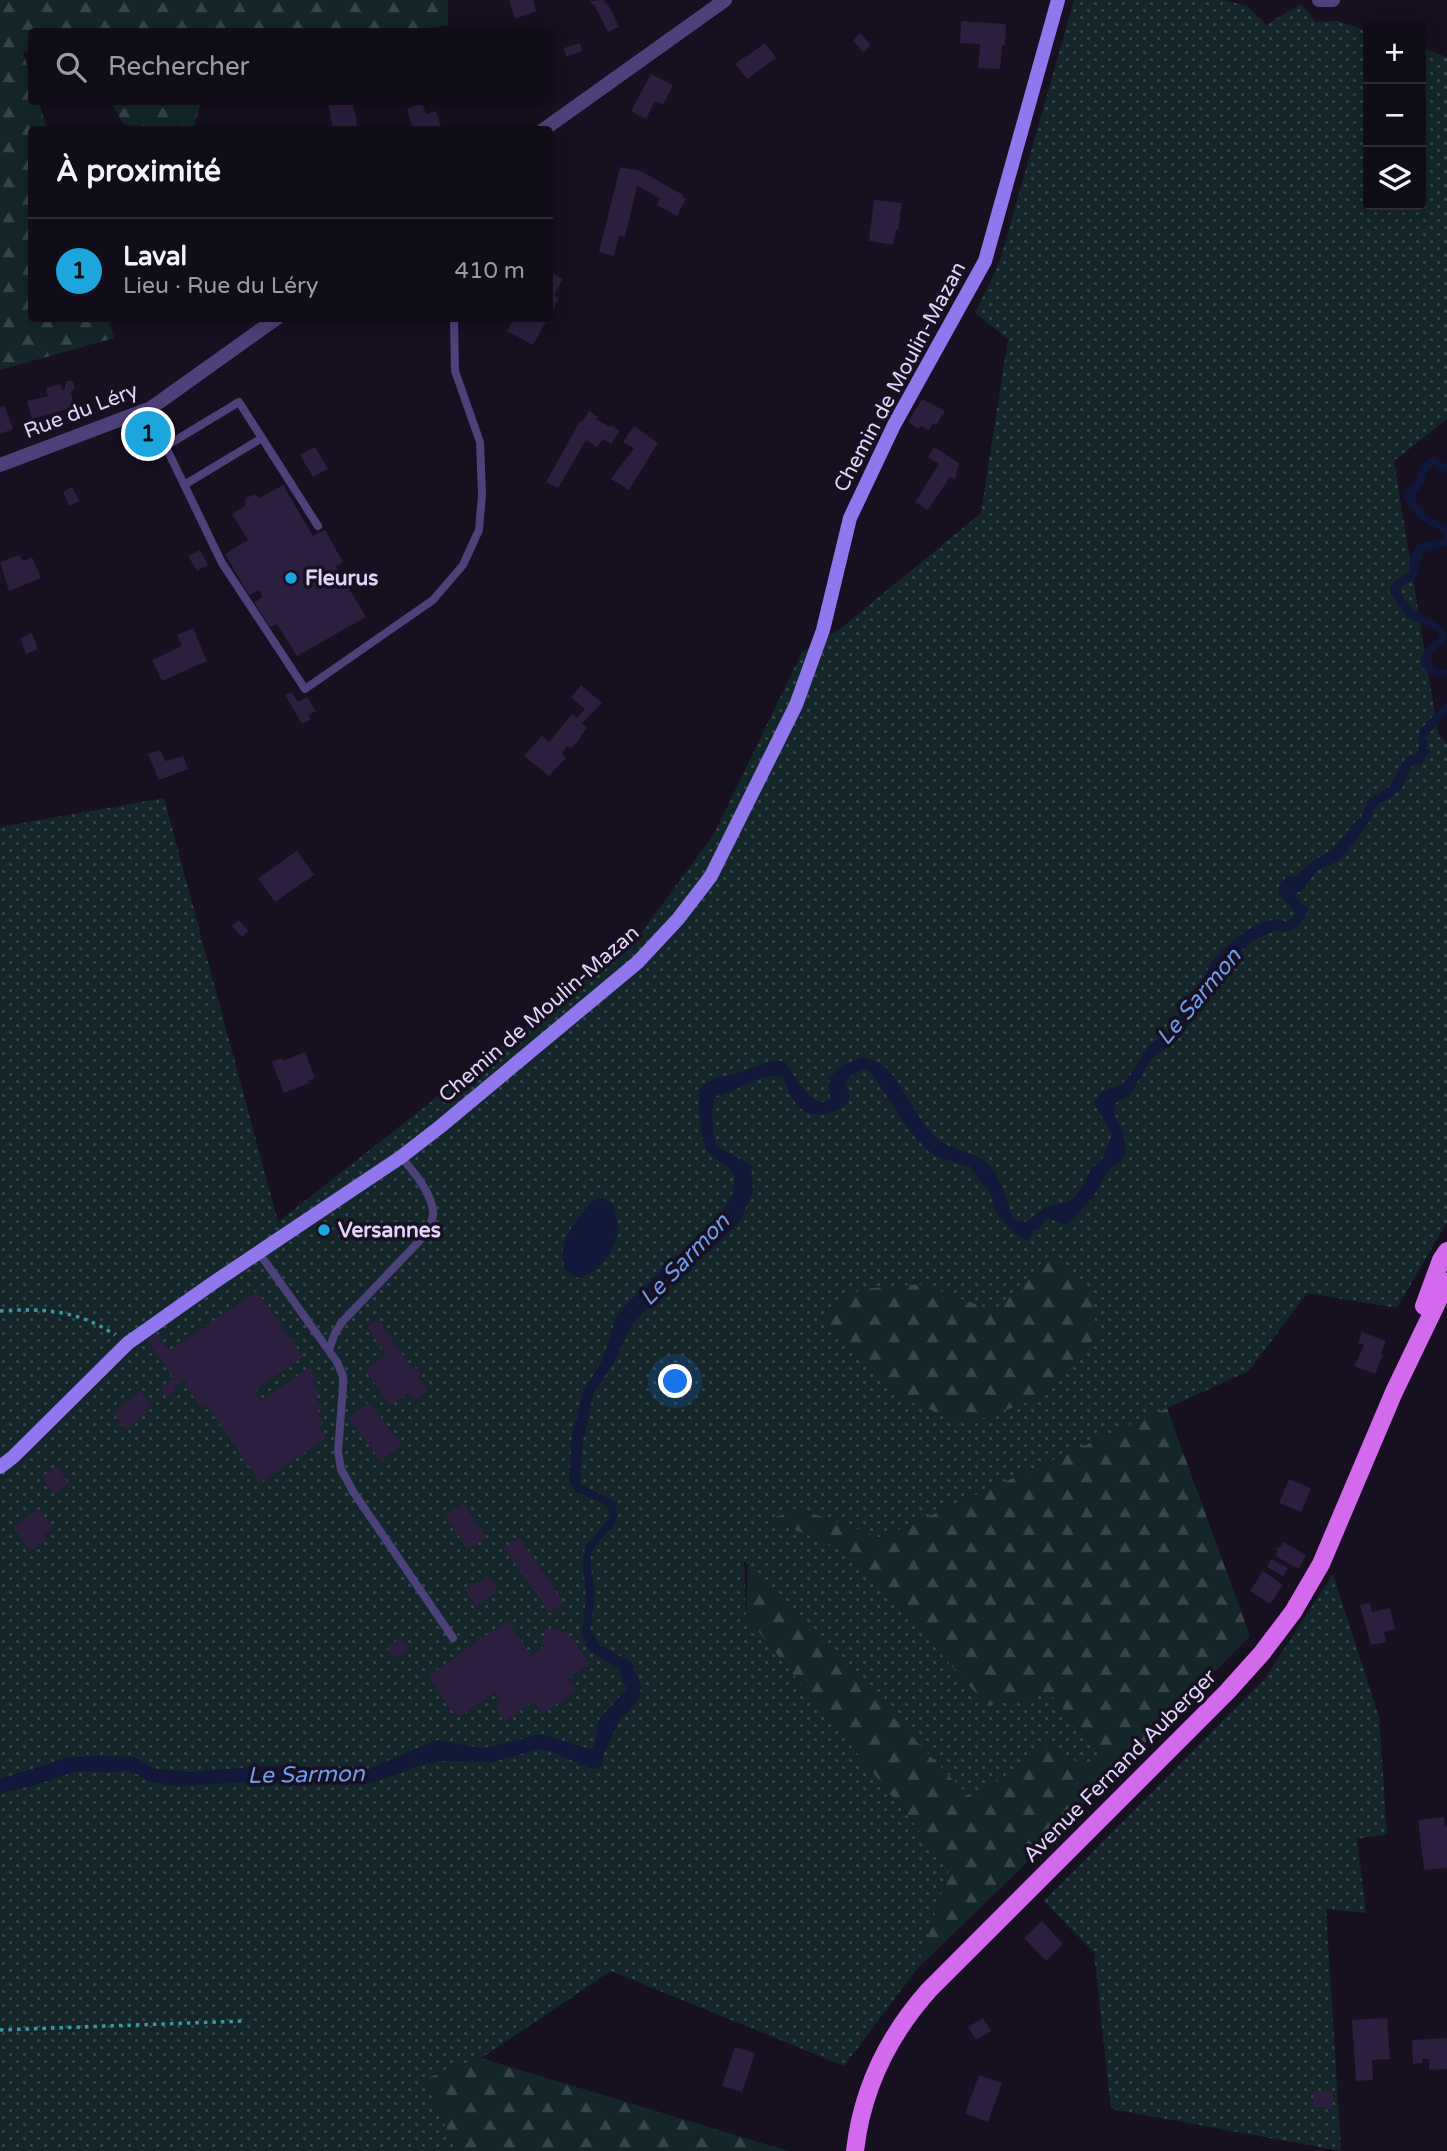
<!DOCTYPE html>
<html lang="fr">
<head>
<meta charset="utf-8">
<style>
  body { margin:0; font-family:"Varela Round",sans-serif; background:#1e1a25; color:#f1f3f6 }
  .controls { position:absolute; right:21px; top:21px; display:grid; overflow:hidden; border-radius:7px; box-shadow:0 4px 18px #0003 }
  .controls button { width:63px; height:63px; display:grid; place-items:center; padding:0; border:0; border-bottom:2px solid #302c37; background:#100c18; color:#f1f3f6; font:35px sans-serif }
  .you { position:absolute; left:676px; top:1382px; width:24px; height:24px; margin:-18px; border:5px solid #fff; border-radius:50%; background:#1a73e8; box-shadow:0 0 0 10px #1a73e833 }
  .badge { display:grid; place-items:center; width:46px; height:46px; border-radius:50%; background:#1ca6dd; color:#111; font-size:23px; font-weight:700 }
  .pin { position:absolute; translate:-50% -50%; border:4px solid #fff; box-shadow:0 2px 7px #0006 }
  .list { margin:0; padding:0; list-style:none }
  h2 { display:flex; justify-content:space-between; align-items:center; height:91px; margin:0; padding:0 28px; font-size:30px }
  h2 small { font-size:23px; font-weight:400; color:#9c9ba2 }
  .list li { display:grid; grid-template-columns:46px 1fr auto; gap:21px; align-items:center; box-sizing:border-box; height:105px; padding:0 28px; border-top:2px solid #302c37 }
  .list b { display:block; font-size:26px; white-space:nowrap }
  .list p { margin:0; font-size:23px; white-space:nowrap; color:#9c9ba2 }
  .list em { font-size:23px; font-style:normal; color:#9c9ba2 }
  .icon { flex:none; width:38px; height:38px; fill:none; stroke:currentColor; stroke-width:2; stroke-linecap:round; stroke-linejoin:round }
  .map { position:relative; flex:none; width:1447px; height:2151px; overflow:hidden }
  .search { position:absolute; background:#100c18; box-shadow:0 4px 18px #0003; left:28px; top:28px; width:525px; height:77px; display:flex; align-items:center; gap:18px; box-sizing:border-box; padding:0 24px; border-radius:7px; color:#9c9ba2; font-size:26px }
  .panel { position:absolute; background:#100c18; box-shadow:0 4px 18px #0003; left:28px; top:126px; width:525px; height:196px; border-radius:7px }
  .map>svg:first-child { display:block }
  .grass { fill:url(#grass-dots) }
  .forest { fill:url(#forest-firs) }
  .water { fill:#101739 }
  .building { fill:#2b1e3f }
  .lines { fill:none; stroke-linecap:round; stroke-linejoin:round }
  .path { stroke:#3d98a5; stroke-width:3.5; stroke-dasharray:3.5 5; stroke-linecap:butt }
  .lane { stroke:#4d4179; stroke-width:8 }
  .street { stroke:#4d4179; stroke-width:14 }
  .secondary { stroke:#9077ee; stroke-width:14 }
  .primary { stroke:#d369ec; stroke-width:18 }
  .poi-dot { fill:#1ca6dd; stroke:#161020; stroke-width:2.5 }
  .labels { text-anchor:middle; dominant-baseline:central; stroke-width:7; stroke-linejoin:round; paint-order:stroke }
  .street-label { font-size:21px; fill:#e0d4fa; stroke:#161020 }
  .poi-label { font-size:21px; font-weight:bold; fill:#e0d4fa; stroke:#161020; text-anchor:start }
  .water-label { font-size:23px; font-style:italic; fill:#6f9bed; stroke:#161020 }
</style>
</head>
<body>
<div class="map">
<svg width="1447" height="2151" viewBox="0 0 1447 2151">
  <defs>
    <pattern id="grass-dots" width="8" height="8" patternUnits="userSpaceOnUse" patternTransform="scale(1.75)"><rect width="8" height="8" fill="#142629"/><path d="M2 2h.1M6 6h.1" fill="none" stroke="#364549" stroke-width="1.8" stroke-linecap="round"/></pattern>
    <pattern id="forest-firs" width="22" height="20" patternUnits="userSpaceOnUse" patternTransform="scale(1.75)"><rect width="22" height="20" fill="#142629"/><path d="M5 1l3.5 6h-7zM16 11l3.5 6h-7z" fill="#364549"/></pattern>
  </defs>
  <rect width="100%" height="100%" fill="#161020"/>
  <!-- grass -->
  <path class="grass" d="M1074 0H1223L1248 6 1266 25 1301 4 1316 22 1338 21 1368 31V205H1421V48L1447 57V419L1394 461 1438 733 1447 744V1222L1397 1308 1307 1293 1249 1371 881 1538 797 1508 772 1521 852 1553 987 1706 1050 1694 1101 1753 1087 1769 1049 1744 972 1800 744 1561 746 1616 950 1868 917 1969 844 2066 611 1971 481 2058 424 2079 457 2151H0V827L164 798 278 1222 635 941 714 834 802 652 841 628 981 513 1008 339 975 313 999 264Z
    M1333 1574 1379 1717 1387 1834 1357 1839 1366 1913 1326 1909 1341 2151 1111 2109 1094 1953 1044 1901 1265 1678Z"/>
  <!-- forest -->
  <path class="forest" d="M0 0H448V25L409 32H32L31 52 23 51 31 79 32 102H39L47 129 32 130V318L108 319 114 338 0 370Z
    M111 102H201L193 130 157 129 123 124Z
    M1052 1252 1091 1300 1098 1335 1038 1398 968 1424 903 1399 819 1321 861 1289 922 1284 994 1311Z
    M1167 1408 1250 1636 1016 1873 917 1969 950 1868 746 1616 748 1564 972 1800 1049 1744 1087 1769 1101 1752 1050 1694 987 1706 852 1553 770 1520 797 1508 881 1538Z
    M481 2058 788 2151H457L424 2079Z"/>
  <!-- water -->
  <path class="water" d="M1433 457 1445 464 1447 462V471L1442 472 1435 466H1431L1428 470 1423 484 1414 497 1427 516 1447 526V546L1422 553C1419 560 1422 570 1417 576 1411 583 1403 581 1399 591 1404 598 1411 609 1418 613 1430 621 1445 621 1447 639 1439 652 1428 647 1433 667L1438 670H1447V677C1430 677 1411 667 1427 648 1431 644 1436 640 1440 636L1438 632 1407 617 1389 591 1395 581 1409 572 1411 554 1419 543 1446 538 1442 532 1420 520 1403 498 1404 490C1426 480 1410 465 1433 457Z
    M1447 701V713L1425 738 1428 741 1427 748 1431 751 1420 764 1412 765 1402 788 1391 797 1376 805 1369 822 1342 857 1338 861 1317 870 1304 889 1295 894 1297 899 1308 909C1304 922 1291 936 1277 930L1253 940 1242 950 1180 1037 1152 1058 1129 1096 1118 1101 1114 1105V1113L1124 1135 1126 1151 1122 1160 1108 1170 1093 1197 1069 1223 1065 1224 1047 1218 1038 1229 1032 1231 1030 1239 1025 1240 1013 1231 995 1211 991 1194 970 1167 938 1157 928 1151 917 1139 901 1118 872 1073 866 1069C857 1071 847 1075 845 1085 863 1107 820 1120 804 1111 792 1104 788 1088 783 1077 761 1071 738 1093 716 1096 709 1106 713 1133 716 1146L751 1165 753 1190 741 1220 710 1251 695 1260 632 1324 610 1369 594 1392 582 1445 580 1484 614 1501C625 1531 599 1532 592 1552 588 1562 593 1575 594 1585 595 1600 592 1615 590 1630L599 1645 631 1662 641 1686 640 1695 629 1711 620 1718 603 1755 602 1766 592 1769 550 1751 539 1749 493 1762 439 1761 423 1764 392 1776 366 1784 292 1780 174 1786 148 1781 139 1775 126 1770 113 1772 77 1771 36 1785 0 1793V1779L71 1757 98 1756 134 1757 155 1769 189 1772 282 1765 363 1771 438 1740 481 1748 494 1746 541 1734 593 1750 600 1718 625 1691 626 1688 618 1668 588 1649 582 1632 586 1598 583 1562 585 1547 609 1519 608 1506 576 1492 569 1481 572 1434 584 1390 602 1361 617 1314 666 1265 698 1242 712 1228 724 1210 733 1192 735 1177 731 1170 707 1151 701 1132 699 1097 700 1089 707 1083 715 1078 732 1075 772 1061H784C794 1072 810 1113 831 1099 821 1074 842 1066 862 1057 868 1059 876 1061 882 1065 899 1074 916 1121 936 1138 955 1154 980 1150 995 1173 1003 1186 1008 1204 1013 1219L1024 1222 1030 1220 1044 1208 1070 1201 1077 1195 1092 1168 1103 1158 1112 1134 1094 1103C1104 1082 1112 1093 1123 1083 1134 1073 1139 1059 1148 1047 1155 1039 1167 1036 1174 1029 1183 1020 1180 1008 1186 999 1189 993 1196 988 1200 983 1206 976 1208 966 1214 959 1229 943 1264 911 1287 922L1294 917 1296 913 1279 894 1280 883 1288 876 1293 877 1298 875 1307 865 1335 848 1354 823 1361 817 1369 799 1391 786 1402 763 1407 757 1415 755 1418 753 1420 730Z
    M601 1198 614 1206C615 1213 618 1222 618 1229 616 1250 598 1274 578 1278L565 1270C556 1237 575 1224 594 1199Z"/>
  <!-- building -->
  <path class="building" d="M509 0H533L536 11 515 19Z
    M604 0 606 5 608 4 619 27 608 32 594 4 592 5 590 1Z
    M961 21 1006 24 1005 45H1002L1000 69 978 68 980 44 960 43Z
    M860 33 871 45 864 53 853 41Z
    M580 43 582 51 566 57 564 48Z
    M765 43 776 58 747 79 735 64Z
    M651 74 673 85 663 105 655 101 646 119 631 111Z
    M328 102H353L358 130H333Z
    M422 103 426 114 436 111 442 130H413L407 109Z
    M620 167 641 171 683 195 682 197 686 199 677 216 657 205 660 198 637 186 625 237 619 235 614 256 599 252Z
    M874 200 902 203 898 230H896L893 245 869 241Z
    M550 272 563 279 554 295 559 298 550 315Z
    M514 318H548L533 345 507 331Z
    M67 381H72L74 384V390L71 392 74 407 32 419 27 401 48 396 46 388 60 384 62 390 65 389V385Z
    M922 399 945 411 936 425 933 423 929 430 921 426 918 429 908 422Z
    M4 405 13 429 0 434V407Z
    M589 411 598 417 596 419 610 427 611 425 620 431 611 444 603 439 597 447 586 440 558 488 546 482 580 421 582 422Z
    M149 425 157 438 148 443 140 430Z
    M634 426 658 443 629 490 611 479 634 448 623 442Z
    M315 447 328 469 313 477 300 455Z
    M934 447 959 463 955 480 950 477 928 510 915 502 939 464 928 457Z
    M283 485 313 536 325 530 343 562 336 567 366 617 297 656 277 624 270 627 254 602 263 597 259 590 249 595 225 554 248 540 232 514 245 506 246 498 255 494 260 498Z
    M72 487 79 501 69 506 63 492Z
    M200 550 208 565 197 571 188 556Z
    M19 555 23 561 32 557 41 578 9 591 0 562Z
    M193 628 207 661 162 681 152 660 182 646 177 635Z
    M32 633 38 649 26 654 20 638Z
    M581 685 602 703 582 723 587 728 580 737 581 738 571 748 567 746 562 753 566 758 549 776 524 756 542 736 549 742 572 714 577 718 585 709 571 697Z
    M292 692 298 702 307 697 316 711 308 715 311 720 302 724 285 695Z
    M160 750 165 761 183 756 188 769 159 780 148 754Z
    M297 851 314 875 275 902 258 878Z
    M239 920 248 931 242 937 232 926Z
    M305 1052 315 1078 308 1081 309 1083 284 1093 272 1062 282 1058 283 1061Z
    M257 1291 303 1357 254 1391 261 1401 310 1367 318 1379 313 1383 320 1394 315 1397 322 1408 317 1412 324 1423 319 1427 327 1438 260 1483 206 1404 201 1408 185 1385 187 1383 185 1380 174 1387 176 1390 166 1397 160 1388 173 1378 147 1340 157 1333 169 1351Z
    M378 1319 413 1370 417 1367 421 1374 418 1376 428 1391 413 1400 409 1393 390 1406 365 1370 386 1355 367 1327Z
    M1362 1332 1386 1341 1381 1353 1383 1354 1375 1374 1354 1366 1364 1345 1358 1343Z
    M140 1391 151 1405 145 1410 148 1412 126 1430 113 1413Z
    M369 1402 402 1445 381 1461 348 1418Z
    M57 1466 69 1484 53 1494 42 1477Z
    M1289 1479 1311 1488 1301 1512 1279 1503Z
    M463 1503 486 1537 468 1549 445 1516Z
    M39 1509 53 1528 44 1534 48 1539 30 1551 13 1527Z
    M519 1537 564 1603 549 1613 504 1548Z
    M1283 1542 1306 1555 1299 1569 1275 1556 1278 1550 1276 1549 1277 1547 1280 1548Z
    M1271 1559 1288 1568 1283 1576 1267 1567Z
    M1263 1571 1283 1585 1270 1604 1250 1591Z
    M489 1576 498 1592 475 1606 465 1589Z
    M1370 1603 1372 1612 1390 1608 1395 1629 1384 1632 1386 1642 1371 1645 1360 1605Z
    M508 1621 531 1655 545 1646 541 1641 545 1634 543 1631 549 1627 551 1630 559 1629 563 1634 567 1631 590 1664 568 1679 576 1691 542 1714 534 1702 505 1721 495 1707 502 1702 495 1692 462 1715 454 1714 428 1676 478 1641 476 1638 480 1635 482 1638Z
    M401 1638 408 1649 395 1658 387 1647Z
    M1444 1817 1445 1826H1447V1868L1424 1870 1418 1820Z
    M1042 1921 1063 1944 1046 1961 1024 1938Z
    M983 2018 991 2031 976 2040 968 2027Z
    M1387 2018 1390 2059 1372 2060 1373 2080 1356 2081 1352 2020Z
    M1447 2038V2069L1429 2070V2059H1422V2063L1413 2064 1412 2040Z
    M735 2047 755 2053 742 2092 722 2086Z
    M979 2075 1002 2083 988 2122 965 2113Z
    M1314 2090 1333 2092 1332 2109 1312 2106Z"/>
  <g class="lines">
    <!-- path -->
    <path class="path" d="M0 1311C43 1308 78 1310 115 1335
      M0 2030 243 2021"/>
    <!-- lane -->
    <path class="lane" d="M151 408 162 439 222 563 305 689 433 600 463 565 479 530 482 495 480 442 455 371 454 318
      M166 446 239 402 318 526
      M184 485 262 438
      M259 1253 337 1362 343 1376V1387L338 1452 341 1469 354 1493 453 1638
      M329 1350 335 1333 342 1322 429 1231C430 1226 432 1220 433 1215 434 1195 413 1171 401 1157"/>
    <!-- street -->
    <path class="street" d="M1319 0H1333
      M543 130 725 0
      M0 465 151 408 277 318"/>
    <!-- secondary -->
    <path class="secondary" d="M0 1467 13 1457 128 1343 213 1283 401 1157 441 1126 638 962 678 919 711 876 796 705 823 630 850 518 894 425 985 261 1058 0"/>
    <!-- primary -->
    <path class="primary" d="M1424 1306 1441 1260 1447 1251
      M855 2151C862 2089 888 2036 929 1990L1227 1692 1262 1653 1293 1612 1321 1564 1394 1392 1447 1282"/>
  </g>
  <!-- markers -->
  <g class="poi-dot">
    <circle cx="291" cy="578" r="7"/>
    <circle cx="324" cy="1230" r="7"/>
  </g>
  <g class="labels">
    <!-- street labels -->
    <g class="street-label">
      <text transform="translate(900 377) rotate(-62)">Chemin de Moulin-Mazan</text>
      <text transform="translate(81 411) rotate(-21)">Rue du Léry</text>
      <text transform="translate(539 1014) rotate(-41)">Chemin de Moulin-Mazan</text>
      <text transform="translate(1120 1766) rotate(-45)">Avenue Fernand Auberger</text>
    </g>
    <!-- poi labels -->
    <g class="poi-label">
      <text x="305" y="578">Fleurus</text>
      <text x="338" y="1230">Versannes</text>
    </g>
    <!-- water labels -->
    <g class="water-label">
      <text transform="translate(1199 997) rotate(-50)">Le Sarmon</text>
      <text transform="translate(685 1260) rotate(-46)">Le Sarmon</text>
      <text transform="translate(306 1775) rotate(-1)">Le Sarmon</text>
    </g>
  </g>
</svg>
<div class="controls">
<button>+</button>
<button>−</button>
<button><svg class="icon" aria-label="layers" viewBox="0 0 24 24"><path d="M12 4l9 5-9 5-9-5zM3 14l9 5 9-5"/></svg></button>
</div>
<div class="you"></div>
<div class="pin badge" style="left:148px;top:434px">1</div>
<div class="search"><svg class="icon" aria-label="search" viewBox="0 0 24 24"><circle cx="10" cy="10" r="6"/><path d="M15 15l6 6"/></svg>Rechercher</div>
<section class="panel">
<h2>À proximité<small></small></h2>
<ul class="list">
<li><span class="badge">1</span><div><b>Laval</b><p>Lieu · Rue du Léry</p></div><em>410 m</em></li>
</ul>
</section>
</div>
</body>
</html>
